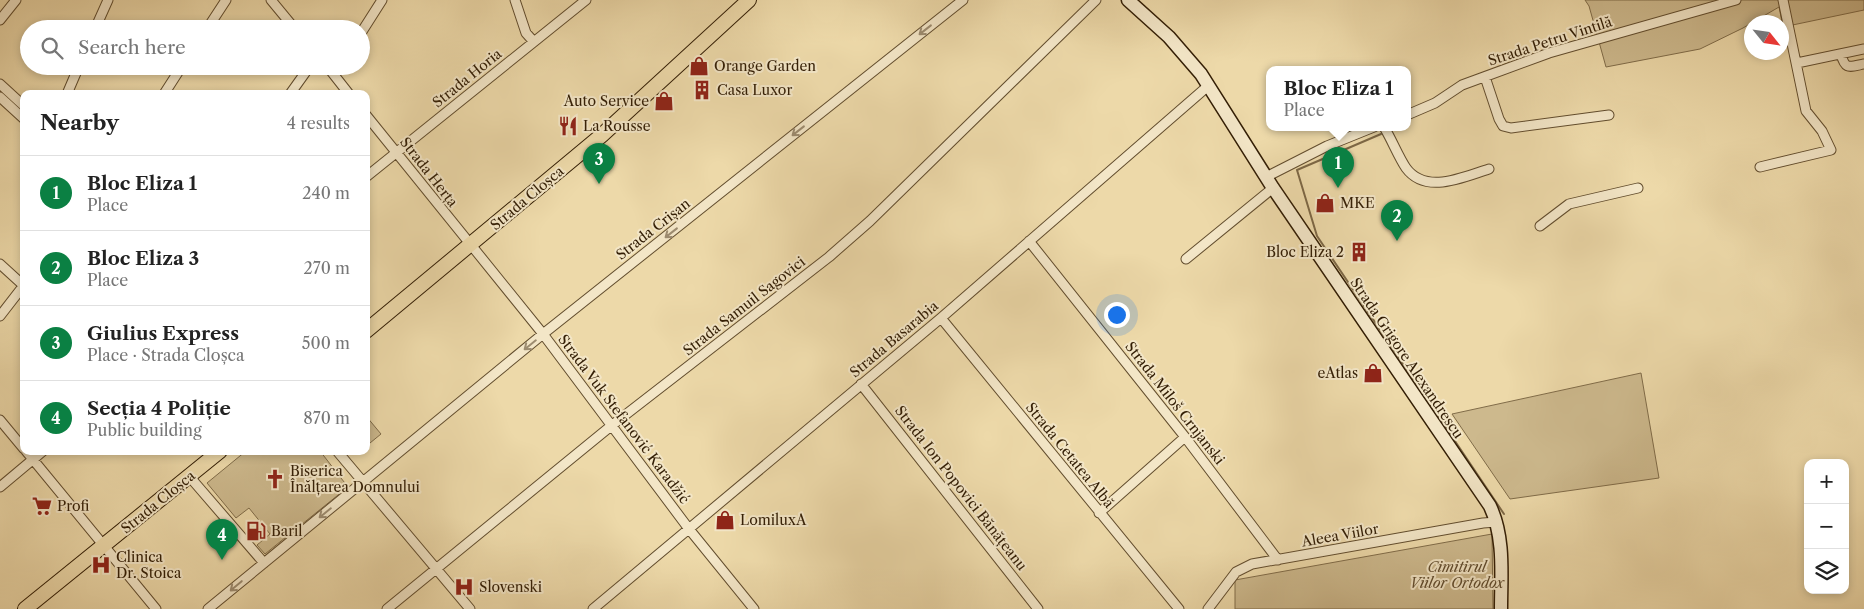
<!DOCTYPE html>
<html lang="en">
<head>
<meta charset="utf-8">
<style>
  body { margin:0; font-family:"Libre Caslon Text",serif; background:#f6f6f6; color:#222 }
  .controls { position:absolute; right:15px; bottom:15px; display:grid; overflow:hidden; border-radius:10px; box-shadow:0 2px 8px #0003 }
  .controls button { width:45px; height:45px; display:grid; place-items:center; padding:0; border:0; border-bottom:1px solid #e0e0e0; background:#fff; color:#222; font:25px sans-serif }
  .compass { position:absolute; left:1744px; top:15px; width:45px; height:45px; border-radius:50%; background:#fff; box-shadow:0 2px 8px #0003; rotate:120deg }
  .you { position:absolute; left:1116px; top:314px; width:18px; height:18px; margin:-12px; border:4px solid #fff; border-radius:50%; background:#1a73e8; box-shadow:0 0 0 8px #1a73e833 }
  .badge { display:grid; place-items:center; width:32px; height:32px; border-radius:50%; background:#0b8043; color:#fff; font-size:16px; font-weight:700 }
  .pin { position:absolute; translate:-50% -41px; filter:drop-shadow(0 1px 2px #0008) }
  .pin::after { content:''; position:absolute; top:26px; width:18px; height:15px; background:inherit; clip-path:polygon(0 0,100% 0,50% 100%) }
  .popup { position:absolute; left:1266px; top:66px; width:145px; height:65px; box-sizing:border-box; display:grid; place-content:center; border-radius:10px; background:#fff; filter:drop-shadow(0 1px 4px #0005); font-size:16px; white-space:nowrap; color:#767676 }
  .popup b { font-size:19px; color:#222 }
  .popup::after { content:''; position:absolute; left:50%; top:100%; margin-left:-10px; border:10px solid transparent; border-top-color:#fff }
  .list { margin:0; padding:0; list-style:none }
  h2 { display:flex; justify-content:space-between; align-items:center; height:65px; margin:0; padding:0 20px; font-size:21px }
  h2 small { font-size:16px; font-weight:400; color:#767676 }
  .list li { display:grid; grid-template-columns:32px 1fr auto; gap:15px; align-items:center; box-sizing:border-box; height:75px; padding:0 20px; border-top:1px solid #e0e0e0 }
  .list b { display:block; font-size:19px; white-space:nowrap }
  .list p { margin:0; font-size:16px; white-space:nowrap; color:#767676 }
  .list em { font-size:16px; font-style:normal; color:#767676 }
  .icon { flex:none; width:28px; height:28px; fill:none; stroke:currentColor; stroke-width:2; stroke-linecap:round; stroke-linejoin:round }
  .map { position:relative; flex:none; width:1864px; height:609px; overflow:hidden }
  .search { position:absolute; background:#fff; box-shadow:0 2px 8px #0003; left:20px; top:20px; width:350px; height:55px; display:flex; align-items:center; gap:12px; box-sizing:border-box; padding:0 18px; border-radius:28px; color:#767676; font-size:19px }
  .panel { position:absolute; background:#fff; box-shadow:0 2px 8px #0003; left:20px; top:90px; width:350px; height:365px; border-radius:10px }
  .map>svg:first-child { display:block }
  .green { fill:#cdb98d; stroke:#806c49 }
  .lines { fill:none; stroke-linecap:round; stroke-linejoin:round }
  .stream { stroke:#7d6846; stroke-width:2 }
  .street-casing { stroke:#624d2e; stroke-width:11 }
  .secondary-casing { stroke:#331e05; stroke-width:15 }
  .primary-casing { stroke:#331e05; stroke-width:16 }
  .street { stroke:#f3e6c7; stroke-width:9 }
  .secondary { stroke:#f3e6c7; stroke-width:12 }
  .primary { stroke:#edd9a9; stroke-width:14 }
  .oneway { stroke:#9d8c70 }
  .labels { text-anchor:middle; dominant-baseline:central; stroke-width:4; stroke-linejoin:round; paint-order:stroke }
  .street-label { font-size:14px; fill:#331e05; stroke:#f3e6c7 }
  .poi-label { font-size:14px; fill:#331e05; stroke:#f3e6c7; text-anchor:start }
  .park-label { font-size:14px; font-style:italic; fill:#614c2e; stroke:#f3e6c7 }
</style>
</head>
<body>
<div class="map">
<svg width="1864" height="609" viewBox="0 0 1864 609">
  <rect width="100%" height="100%" fill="#edd9a9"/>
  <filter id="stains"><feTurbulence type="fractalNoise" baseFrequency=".004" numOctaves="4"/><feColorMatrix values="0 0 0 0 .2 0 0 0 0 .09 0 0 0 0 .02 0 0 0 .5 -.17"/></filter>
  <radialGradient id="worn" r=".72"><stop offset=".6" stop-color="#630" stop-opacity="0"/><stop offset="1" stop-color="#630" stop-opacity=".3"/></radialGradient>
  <!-- green -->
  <path class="green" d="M1585 0H1864V10L1783 27 1779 7 1743 28 1700 49 1606 67 1589 6Z
    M1641 373 1659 478 1510 499 1452 414Z
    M366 416 381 434 370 443 366 439Z
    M246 451H320L348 487 265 554 257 545 270 534 249 508 236 518 207 483Z
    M1492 534 1493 609H1235V580Z"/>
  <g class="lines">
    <!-- stream -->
    <path class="stream" d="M1381 134 1297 170 1317 236 1504 514"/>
    <defs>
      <path id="street" d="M271 0 295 29
        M515 0 526 33 534 42
        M0 20 16 0
        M95 29 108 0
        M207 29 226 0
        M361 33 382 0
        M1841 54C1845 70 1849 67 1864 64
        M1797 63 1864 49
        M327 66 349 94
        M1485 77 1499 119 1503 126 1511 128 1609 115
        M0 84 24 106
        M67 94 79 66
        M164 94 182 66
        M290 94 310 66
        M0 97 24 119
        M366 115 543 334 689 529 754 609
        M1407 115 1435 103 1462 85 1549 53 1736 0
        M1384 127C1392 140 1398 156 1406 168 1426 195 1463 177 1489 169
        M1760 167 1831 150 1822 131 1806 111 1783 0
        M366 177 586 0
        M1266 177 1327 146 1374 127
        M1540 226 1569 204 1638 188
        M1029 241 1185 437 1278 560
        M1186 259 1273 188
        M0 264 23 285
        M0 316 24 285
        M941 318 1179 609
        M861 384 1038 609
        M0 420 24 449
        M26 451 156 609
        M337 451 470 609
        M189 476 264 563
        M0 487 43 451
        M1099 513 1185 437
        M208 609 543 334 963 0
        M387 609 611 426 829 257 870 221 1096 0
        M593 609 941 318 1208 86
        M1208 609 1236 572 1252 564 1483 523 1497 522"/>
      <path id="secondary" d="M1128 0 1169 37 1201 74 1273 188 1490 506C1505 538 1501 575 1501 609"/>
      <path id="primary" d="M366 331 602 135 749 0
        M25 609 220 451"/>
    </defs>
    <!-- street casing -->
    <use href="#street" class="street-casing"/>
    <!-- secondary casing -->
    <use href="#secondary" class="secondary-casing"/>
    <!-- primary casing -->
    <use href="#primary" class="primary-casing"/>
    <!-- street -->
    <use href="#street" class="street"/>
    <!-- secondary -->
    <use href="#secondary" class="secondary"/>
    <!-- primary -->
    <use href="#primary" class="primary"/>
  </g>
  <!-- one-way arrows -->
  <defs><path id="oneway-shaft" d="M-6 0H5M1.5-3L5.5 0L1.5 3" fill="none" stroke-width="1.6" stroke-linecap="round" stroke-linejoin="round" transform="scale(1.25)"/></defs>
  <g class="oneway">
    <use href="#oneway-shaft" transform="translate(925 30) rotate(142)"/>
    <use href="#oneway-shaft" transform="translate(798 131) rotate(142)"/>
    <use href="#oneway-shaft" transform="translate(671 233) rotate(142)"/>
    <use href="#oneway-shaft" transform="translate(530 345) rotate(141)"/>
    <use href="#oneway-shaft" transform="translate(325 513) rotate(141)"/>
    <use href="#oneway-shaft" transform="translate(236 586) rotate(140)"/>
  </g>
  <!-- icons -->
  <defs>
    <symbol id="shop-bare" viewBox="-9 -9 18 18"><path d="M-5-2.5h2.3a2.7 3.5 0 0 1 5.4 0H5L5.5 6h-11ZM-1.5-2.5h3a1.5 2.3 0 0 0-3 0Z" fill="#8f2418" stroke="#f3e6c7" stroke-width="2.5" paint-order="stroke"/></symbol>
    <symbol id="building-bare" viewBox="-9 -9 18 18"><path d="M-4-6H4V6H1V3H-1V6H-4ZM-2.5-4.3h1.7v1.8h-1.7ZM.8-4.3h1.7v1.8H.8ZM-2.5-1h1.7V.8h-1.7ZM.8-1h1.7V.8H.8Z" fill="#8f2418" stroke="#f3e6c7" stroke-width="2.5" paint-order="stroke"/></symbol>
    <symbol id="restaurant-bare" viewBox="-9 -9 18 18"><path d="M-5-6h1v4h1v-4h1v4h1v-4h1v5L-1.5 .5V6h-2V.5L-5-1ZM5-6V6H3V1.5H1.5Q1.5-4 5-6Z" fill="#8f2418" stroke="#f3e6c7" stroke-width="2.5" paint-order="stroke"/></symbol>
    <symbol id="church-bare" viewBox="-9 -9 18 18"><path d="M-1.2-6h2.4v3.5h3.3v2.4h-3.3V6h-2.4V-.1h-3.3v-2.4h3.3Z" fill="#8f2418" stroke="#f3e6c7" stroke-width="2.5" paint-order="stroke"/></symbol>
    <symbol id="supermarket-bare" viewBox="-9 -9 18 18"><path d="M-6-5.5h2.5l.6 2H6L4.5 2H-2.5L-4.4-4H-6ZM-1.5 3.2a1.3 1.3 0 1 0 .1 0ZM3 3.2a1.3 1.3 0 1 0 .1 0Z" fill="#8f2418" stroke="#f3e6c7" stroke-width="2.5" paint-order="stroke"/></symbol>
    <symbol id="fuel-bare" viewBox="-9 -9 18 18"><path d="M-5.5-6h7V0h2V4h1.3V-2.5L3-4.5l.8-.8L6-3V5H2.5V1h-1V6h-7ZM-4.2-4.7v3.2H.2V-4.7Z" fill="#8f2418" stroke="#f3e6c7" stroke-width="2.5" paint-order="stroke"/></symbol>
    <symbol id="hospital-bare" viewBox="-9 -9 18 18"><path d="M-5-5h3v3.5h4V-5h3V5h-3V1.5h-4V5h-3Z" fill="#8f2418" stroke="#f3e6c7" stroke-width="2.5" paint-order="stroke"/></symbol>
  </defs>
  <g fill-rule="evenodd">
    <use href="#shop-bare" x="685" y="52" width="28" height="28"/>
    <use href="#building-bare" x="688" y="76" width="28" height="28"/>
    <use href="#shop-bare" x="650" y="87" width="28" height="28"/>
    <use href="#restaurant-bare" x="554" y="112" width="28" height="28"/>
    <use href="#shop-bare" x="1311" y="189" width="28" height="28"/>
    <use href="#building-bare" x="1345" y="238" width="28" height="28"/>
    <use href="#shop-bare" x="1359" y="359" width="28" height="28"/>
    <use href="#church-bare" x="261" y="465" width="28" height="28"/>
    <use href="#supermarket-bare" x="28" y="492" width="28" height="28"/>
    <use href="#shop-bare" x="711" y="506" width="28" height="28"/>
    <use href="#fuel-bare" x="242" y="517" width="28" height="28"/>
    <use href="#hospital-bare" x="87" y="551" width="28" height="28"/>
    <use href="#hospital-bare" x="450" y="573" width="28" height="28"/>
  </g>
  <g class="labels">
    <!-- street labels -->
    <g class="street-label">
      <text transform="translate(1550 41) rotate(-18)">Strada Petru Vintilă</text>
      <text transform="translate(467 78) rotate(-39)">Strada Horia</text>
      <text transform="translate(429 172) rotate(52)">Strada Herța</text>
      <text transform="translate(527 198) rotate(-40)">Strada Cloșca</text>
      <text transform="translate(653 229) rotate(-38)">Strada Crișan</text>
      <text transform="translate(744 306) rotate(-38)">Strada Samuil Sagovici</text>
      <text transform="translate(894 339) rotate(-40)">Strada Basarabia</text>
      <text transform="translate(1407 358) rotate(56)">Strada Grigore Alexandrescu</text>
      <text transform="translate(1175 403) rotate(52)">Strada Miloš Crnjanski</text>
      <text transform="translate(624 419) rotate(53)">Strada Vuk Stefanović Karadžić</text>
      <text transform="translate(1070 455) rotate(51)">Strada Cetatea Albă</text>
      <text transform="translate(961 488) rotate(52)">Strada Ion Popovici Bănățeanu</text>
      <text transform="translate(158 502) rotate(-39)">Strada Cloșca</text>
      <text transform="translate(1340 535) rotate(-10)">Aleea Viilor</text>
    </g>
    <!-- poi labels -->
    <g class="poi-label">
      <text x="714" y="66">Orange Garden</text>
      <text x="717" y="90">Casa Luxor</text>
      <text x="649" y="101" text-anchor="end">Auto Service</text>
      <text x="583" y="126">La Rousse</text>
      <text x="1340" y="203">MKE</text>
      <text x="1344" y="252" text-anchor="end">Bloc Eliza 2</text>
      <text x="1358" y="373" text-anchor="end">eAtlas</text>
      <text x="290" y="471">Biserica<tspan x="290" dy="16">Înălțarea Domnului</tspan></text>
      <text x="57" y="506">Profi</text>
      <text x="740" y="520">LomiluxA</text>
      <text x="271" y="531">Baril</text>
      <text x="116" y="557">Clinica<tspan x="116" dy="16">Dr. Stoica</tspan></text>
      <text x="479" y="587">Slovenski</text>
    </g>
    <!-- park labels -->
    <g class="park-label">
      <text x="1457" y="567">Cimitirul<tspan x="1457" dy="16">Viilor Ortodox</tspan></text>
    </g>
  </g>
  <rect width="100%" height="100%" filter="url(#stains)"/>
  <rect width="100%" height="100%" fill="url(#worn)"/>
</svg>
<div class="controls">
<button>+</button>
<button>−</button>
<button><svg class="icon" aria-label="layers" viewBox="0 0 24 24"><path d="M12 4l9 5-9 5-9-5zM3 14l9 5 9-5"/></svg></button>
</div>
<svg class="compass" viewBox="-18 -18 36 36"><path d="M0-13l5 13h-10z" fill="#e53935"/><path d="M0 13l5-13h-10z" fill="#767676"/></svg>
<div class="you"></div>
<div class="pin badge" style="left:1338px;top:188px">1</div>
<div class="popup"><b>Bloc Eliza 1</b>Place</div>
<div class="pin badge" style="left:1397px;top:241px">2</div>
<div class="pin badge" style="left:599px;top:184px">3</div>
<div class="pin badge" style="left:222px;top:560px">4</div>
<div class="search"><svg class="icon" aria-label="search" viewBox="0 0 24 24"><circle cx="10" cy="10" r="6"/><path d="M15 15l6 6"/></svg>Search here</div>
<section class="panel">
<h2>Nearby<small>4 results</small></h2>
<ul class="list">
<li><span class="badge">1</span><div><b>Bloc Eliza 1</b><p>Place</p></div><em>240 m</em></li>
<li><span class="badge">2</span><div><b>Bloc Eliza 3</b><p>Place</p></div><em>270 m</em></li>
<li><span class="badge">3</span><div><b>Giulius Express</b><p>Place · Strada Cloșca</p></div><em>500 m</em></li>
<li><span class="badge">4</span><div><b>Secția 4 Poliție</b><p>Public building</p></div><em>870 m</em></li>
</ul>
</section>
</div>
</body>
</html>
